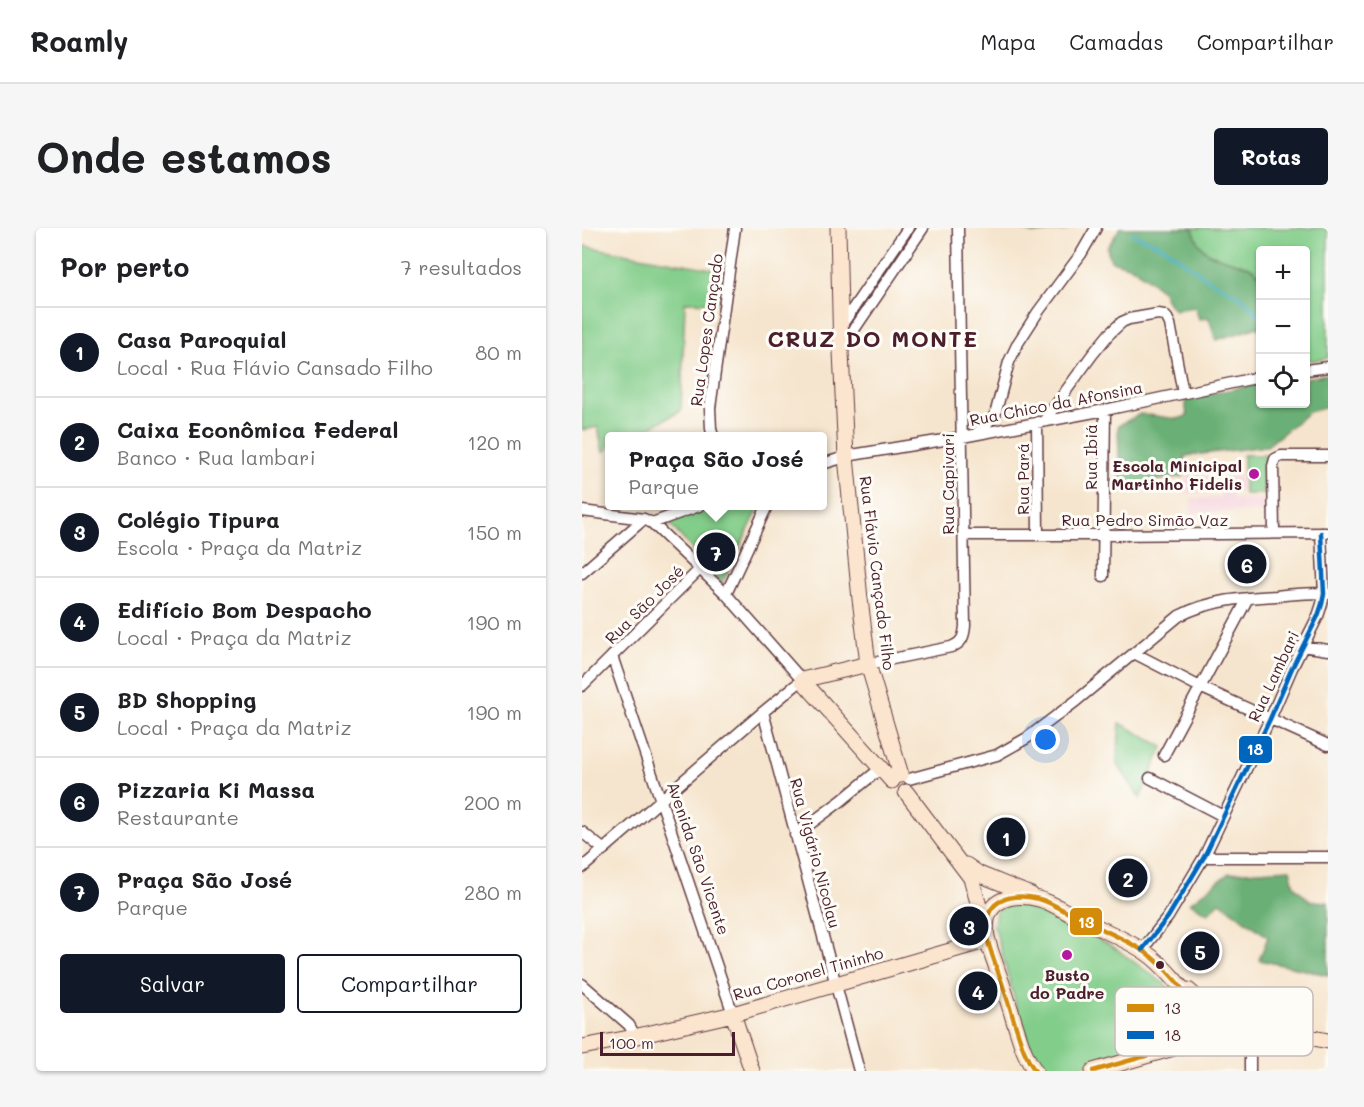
<!DOCTYPE html>
<html lang="pt">
<head>
<meta charset="utf-8">
<style>
  body { margin:0; font-family:Mali,sans-serif; background:#f6f6f6; color:#202124 }
  .controls { position:absolute; right:18px; top:18px; display:grid; overflow:hidden; border-radius:6px; box-shadow:0 2px 4px #0004 }
  .controls button { width:54px; height:54px; display:grid; place-items:center; padding:0; border:0; border-bottom:2px solid #e0e0e0; background:#fff; color:#202124; font:30px sans-serif }
  .scale { position:absolute; left:18px; bottom:15px; width:135px; box-sizing:border-box; padding-left:6px; border:3px solid #4a1f2b; border-top:0; font-size:16px; line-height:21px; white-space:nowrap; color:#4a1f2b; -webkit-text-stroke:4px #fdfcf7; paint-order:stroke }
  .you { position:absolute; left:464px; top:512px; width:21px; height:21px; margin:-15px; border:4px solid #fff; border-radius:50%; background:#1a73e8; box-shadow:0 0 0 9px #1a73e833 }
  .badge { display:grid; place-items:center; width:39px; height:39px; border-radius:50%; background:#111827; color:#fff; font-size:20px; font-weight:700 }
  .pin { position:absolute; translate:-50% -50%; border:3px solid #fff; box-shadow:0 2px 6px #0006 }
  .popup { position:absolute; left:23px; top:204px; width:222px; height:78px; box-sizing:border-box; display:grid; place-content:center; border-radius:6px; background:#fff; filter:drop-shadow(0 2px 4px #0005); font-size:20px; white-space:nowrap; color:#757577 }
  .popup b { font-size:22px; color:#202124 }
  .popup::after { content:''; position:absolute; left:50%; top:100%; margin-left:-12px; border:12px solid transparent; border-top-color:#fff }
  .list { margin:0; padding:0; list-style:none }
  h2 { display:flex; justify-content:space-between; align-items:center; height:78px; margin:0; padding:0 24px; font-size:26px }
  h2 small { font-size:20px; font-weight:400; color:#757577 }
  .list li { display:grid; grid-template-columns:39px 1fr auto; gap:18px; align-items:center; box-sizing:border-box; height:90px; padding:0 24px; border-top:2px solid #e0e0e0 }
  .list b { display:block; font-size:22px; white-space:nowrap }
  .list p { margin:0; font-size:20px; white-space:nowrap; color:#757577 }
  .list em { font-size:20px; font-style:normal; color:#757577 }
  .actions { display:flex; gap:12px; padding:18px 24px }
  .actions a { flex:1; padding:14px 0; border:2px solid #111827; border-radius:6px; text-align:center; font-size:21px; color:#111827 }
  .actions .main { background:#111827; color:#fff }
  .icon { flex:none; width:33px; height:33px; fill:none; stroke:currentColor; stroke-width:2; stroke-linecap:round; stroke-linejoin:round }
  .map { position:relative; flex:none; width:746px; height:843px; overflow:hidden; border-radius:6px }
  header { display:flex; align-items:center; gap:36px; box-sizing:border-box; height:84px; padding:0 30px; background:#fff; border-bottom:2px solid #e0e0e0 }
  header strong { font-size:28px }
  nav { display:flex; gap:33px; margin-inline-start:auto; font-size:21px }
  .intro { display:flex; align-items:center; justify-content:space-between; box-sizing:border-box; height:144px; padding:0 36px }
  h1 { margin:0; font-size:42px }
  .button { padding:15px 27px; border-radius:6px; background:#111827; color:#fff; font-size:21px; font-weight:700 }
  main { display:flex; gap:36px; padding:0 36px }
  aside { flex:1; background:#fff; border-radius:6px; box-shadow:0 2px 4px #0004 }
  .map>svg:first-child { display:block }
  .built { fill:#f5cfda }
  .green { fill:#83cd8a; stroke:#66765a; stroke-width:1.5 }
  .forest { fill:#6ab076; stroke:#5a6850; stroke-width:1.5 }
  .lines { fill:none; stroke-linecap:round; stroke-linejoin:round }
  .stream { stroke:#46b1c4; stroke-width:3 }
  .minor-casing { stroke:#643d43; stroke-width:13 }
  .secondary-casing { stroke:#643d43; stroke-width:17 }
  .minor { stroke:#fff; stroke-width:10 }
  .secondary { stroke:#fbe5cf; stroke-width:15 }
  .bus-1-casing { stroke:#fdfcf7; stroke-width:9 }
  .bus-2-casing { stroke:#fdfcf7; stroke-width:9 }
  .bus-1 { stroke:#d48b09; stroke-width:4.5 }
  .bus-2 { stroke:#0065bd; stroke-width:4.5 }
  .poi-dot { fill:#b5179e; stroke:#fdfcf7; stroke-width:2 }
  .bus-dot { fill:#4a1f2b; stroke:#fdfcf7; stroke-width:2 }
  .labels { text-anchor:middle; dominant-baseline:central; stroke-width:6; stroke-linejoin:round; paint-order:stroke }
  .street-label { font-size:16px; fill:#4a1f2b; stroke:#fdfcf7 }
  .poi-label { font-size:16px; font-weight:bold; fill:#4a1f2b; stroke:#fdfcf7; text-anchor:end }
  .district-label { font-size:22px; font-weight:bold; letter-spacing:1.5px; fill:#4a1f2b; stroke:#fdfcf7 }
  .key { fill:#fdfcf7; stroke:#c7baba; stroke-width:1.5 }
  .key-label { font-size:16px; fill:#4a1f2b }
  .line-badge { stroke:#fdfcf7; stroke-width:2 }
  .badge-label { font-size:16px; text-anchor:middle; font-weight:bold; fill:#fff }
</style>
</head>
<body>
<header>
<strong>Roamly</strong>
<nav><a>Mapa</a><a>Camadas</a><a>Compartilhar</a></nav>
</header>
<div class="intro"><h1>Onde estamos</h1><a class="button">Rotas</a></div>
<main>
<aside>
<h2>Por perto<small>7 resultados</small></h2>
<ul class="list">
<li><span class="badge">1</span><div><b>Casa Paroquial</b><p>Local · Rua Flávio Cansado Filho</p></div><em>80 m</em></li>
<li><span class="badge">2</span><div><b>Caixa Econômica Federal</b><p>Banco · Rua lambari</p></div><em>120 m</em></li>
<li><span class="badge">3</span><div><b>Colégio Tipura</b><p>Escola · Praça da Matriz</p></div><em>150 m</em></li>
<li><span class="badge">4</span><div><b>Edifício Bom Despacho</b><p>Local · Praça da Matriz</p></div><em>190 m</em></li>
<li><span class="badge">5</span><div><b>BD Shopping</b><p>Local · Praça da Matriz</p></div><em>190 m</em></li>
<li><span class="badge">6</span><div><b>Pizzaria Ki Massa</b><p>Restaurante</p></div><em>200 m</em></li>
<li><span class="badge">7</span><div><b>Praça São José</b><p>Parque</p></div><em>280 m</em></li>
</ul>
<div class="actions"><a class="main">Salvar</a><a>Compartilhar</a></div>
</aside>
<div class="map">
<svg width="746" height="843" viewBox="0 0 746 843">
  <rect width="100%" height="100%" fill="#fdfcf7"/>
  <filter id="ink" filterUnits="userSpaceOnUse"><feTurbulence type="fractalNoise" baseFrequency=".0167" numOctaves="2"/><feDisplacementMap in="SourceGraphic" scale="12" xChannelSelector="R" yChannelSelector="G"/><feConvolveMatrix kernelMatrix="1 2 1 2 8 2 1 2 1" color-interpolation-filters="sRGB"/></filter>
  <filter id="wash" filterUnits="userSpaceOnUse"><feTurbulence type="fractalNoise" baseFrequency=".008" numOctaves="4" result="noise"/><feDisplacementMap in="SourceGraphic" scale="24" xChannelSelector="R" yChannelSelector="G"/><feGaussianBlur stdDeviation="1.35" result="paint"/><feColorMatrix in="noise" values="0 0 0 0 0 0 0 0 0 0 0 0 0 0 0 0 0 1.4 0 .05"/><feComposite in="paint" operator="in"/></filter>
  <g filter="url(#wash)">
    <rect width="100%" height="100%" fill="#f6e5ce"/>
    <!-- built -->
    <path class="built" d="M616 242 617 250 659 249 660 263 651 264V271H682L683 283 609 285V270H639L638 264 605 265V243Z"/>
    <!-- green -->
    <path class="green" d="M608 0H746V130L728 133 724 126V22H678V47L667 39 627 26 617 16 611 2Z
      M2 18 141 43 134 75 103 74 99 183 51 208H27V220L21 224 16 199 0 202V37Z
      M661 227H683V266H662Z
      M135 278H178L140 355 85 293Z
      M538 495 581 519 558 570 535 536Z
      M435 673 462 681 531 719 591 762 606 779 608 805 585 817 569 818 516 833 486 843H460L446 820 412 697 414 683Z
      M617 783 661 798 617 809Z"/>
    <!-- forest -->
    <path class="forest" d="M436 0H487L486 2 451 6Z
      M538 0H608L611 2 617 16 627 26 668 39 678 47V103L676 99 634 112 627 90 617 91 613 79 593 82 586 75 580 62 550 39 529 33 525 20Z
      M746 146V179L727 184 685 218 603 228 601 248 538 259 536 198 558 186 596 191 605 188 603 171 675 156 678 164V176H724V150Z
      M708 641 712 658 728 673 746 674V747L677 732 686 709 638 674 626 685 608 675 647 645Z"/>
    <g class="lines">
      <!-- stream -->
      <path class="stream" d="M550 6 580 18 626 51 659 69 678 88"/>
    </g>
  </g>
  <g filter="url(#ink)">
    <g class="lines">
      <defs>
        <path id="minor" d="M259 98 326 0
          M261 121 265 112 341 0
          M724 142 746 139
          M462 193 510 127 527 106 540 94 547 91 576 86 582 87 585 90 588 96 601 165
          M455 194 456 306
          M394 206 413 187 427 134 436 115 456 84 499 26 514 0
          M131 208 129 201 128 180 153 0
          M240 236 270 227 380 209 523 182 678 149
          M0 283 62 291 70 295 144 366 220 452 181 484 0 640
          M70 295 117 278
          M692 305 691 238 693 231 699 228H746
          M381 307H522L744 305
          M0 345 62 291
          M521 348 523 182
          M144 366 185 278
          M720 418 746 422
          M552 425 618 459 746 517
          M30 428 151 786
          M286 436 369 419C380 415 382 409 383 398L376 0
          M0 458 119 340
          M181 484 277 843
          M582 527 666 370
          M568 550 641 588
          M327 551 415 527 445 510 494 473 597 388C628 372 660 370 694 368 711 366 729 364 746 366
          M0 604 21 621
          M213 607 259 573 299 540
          M622 629H746
          M560 722 586 689 622 629 688 491 710 440 736 388 740 376 742 366 739 305
          M0 756 47 797 51 804
          M668 803V843"/>
        <path id="secondary" d="M256 0 259 124 264 229 278 371 286 436 319 547
          M220 452 310 553
          M220 452 286 436
          M324 564 389 650 403 699
          M384 637 397 646 449 667
          M606 762 631 784 638 786 702 804 746 813
          M151 786 170 843
          M56 808 151 786 406 712
          M0 819 47 810
          M595 819 611 817 668 803 680 802
          M453 843C442 828 438 811 432 793 427 776 421 758 415 741 410 725 400 705 406 688 413 667 439 666 457 671 469 674 482 683 494 689 516 700 542 710 563 724 578 734 611 768 614 787 617 802 606 811 595 819L511 843"/>
      </defs>
      <!-- minor casing -->
      <use href="#minor" class="minor-casing"/>
      <!-- secondary casing -->
      <use href="#secondary" class="secondary-casing"/>
      <!-- minor -->
      <use href="#minor" class="minor"/>
      <!-- secondary -->
      <use href="#secondary" class="secondary"/>
      <defs>
        <path id="bus-1" d="M453 843C442 828 438 811 432 793 427 776 421 758 415 741 410 725 400 705 406 688 413 667 439 666 457 671 469 674 482 683 494 689 516 700 542 710 563 724 578 734 611 768 614 787 617 802 606 811 595 819L511 843"/>
        <path id="bus-2" d="M560 722 586 689 622 629 688 491 710 440 736 388 740 376 742 366 739 305"/>
      </defs>
      <!-- bus-1 casing -->
      <use href="#bus-1" class="bus-1-casing"/>
      <!-- bus-2 casing -->
      <use href="#bus-2" class="bus-2-casing"/>
      <!-- bus-1 -->
      <use href="#bus-1" class="bus-1"/>
      <!-- bus-2 -->
      <use href="#bus-2" class="bus-2"/>
    </g>
  </g>
  <!-- markers -->
  <g class="poi-dot">
    <circle cx="672" cy="246" r="6"/>
    <circle cx="485" cy="727" r="6"/>
  </g>
  <circle class="bus-dot" cx="578" cy="737" r="5"/>
  <g class="labels">
    <!-- street labels -->
    <g class="street-label">
      <text transform="translate(124 102) rotate(-82)">Rua Lopes Cançado</text>
      <text transform="translate(474 175) rotate(-11)">Rua Chico da Afonsina</text>
      <text transform="translate(508 229) rotate(-90)">Rua Ibiá</text>
      <text transform="translate(440 251) rotate(-90)">Rua Pará</text>
      <text transform="translate(365 256) rotate(-90)">Rua Capivari</text>
      <text x="563" y="291">Rua Pedro Simão Vaz</text>
      <text transform="translate(296 345) rotate(83)">Rua Flávio Cançado Filho</text>
      <text transform="translate(62 376) rotate(-45)">Rua São José</text>
      <text transform="translate(691 448) rotate(-65)">Rua Lambari</text>
      <text transform="translate(234 625) rotate(75)">Rua Vigário Nicolau</text>
      <text transform="translate(117 630) rotate(71)">Avenida São Vicente</text>
      <text transform="translate(226 745) rotate(-16)">Rua Coronel Tininho</text>
    </g>
    <!-- poi labels -->
    <g class="poi-label">
      <text x="660" y="237">Escola Minicipal<tspan x="660" dy="18">Martinho Fidelis</tspan></text>
      <text x="485" y="746" text-anchor="middle">Busto<tspan x="485" dy="18">do Padre</tspan></text>
    </g>
    <!-- district labels -->
    <g class="district-label">
      <text x="291" y="110">CRUZ DO MONTE</text>
    </g>
  </g>
  <!-- legend -->
  <rect x="533" y="759" width="198" height="69" rx="9" class="key"/>
  <rect x="545" y="776" width="27" height="8" fill="#d48b09"/>
  <rect x="545" y="803" width="27" height="8" fill="#0065bd"/>
  <g class="key-label">
    <text x="582" y="786">13</text>
    <text x="582" y="813">18</text>
  </g>
  <g class="line-badge">
    <rect x="656" y="507" width="35" height="29" rx="6" fill="#0065bd"/>
    <rect x="487" y="679" width="34" height="29" rx="6" fill="#d48b09"/>
  </g>
  <g class="badge-label">
    <text x="673" y="527">18</text>
    <text x="504" y="700">13</text>
  </g>
</svg>
<div class="controls">
<button>+</button>
<button>−</button>
<button><svg class="icon" aria-label="locate" viewBox="0 0 24 24"><circle cx="12" cy="12" r="6"/><path d="M12 2v4M12 18v4M2 12h4M18 12h4"/></svg></button>
</div>
<div class="scale">100 m</div>
<div class="you"></div>
<div class="pin badge" style="left:424px;top:609px">1</div>
<div class="pin badge" style="left:546px;top:650px">2</div>
<div class="pin badge" style="left:387px;top:698px">3</div>
<div class="pin badge" style="left:396px;top:763px">4</div>
<div class="pin badge" style="left:618px;top:723px">5</div>
<div class="pin badge" style="left:665px;top:336px">6</div>
<div class="pin badge" style="left:134px;top:324px">7</div>
<div class="popup"><b>Praça São José</b>Parque</div>
</div>
</main>
</body>
</html>
